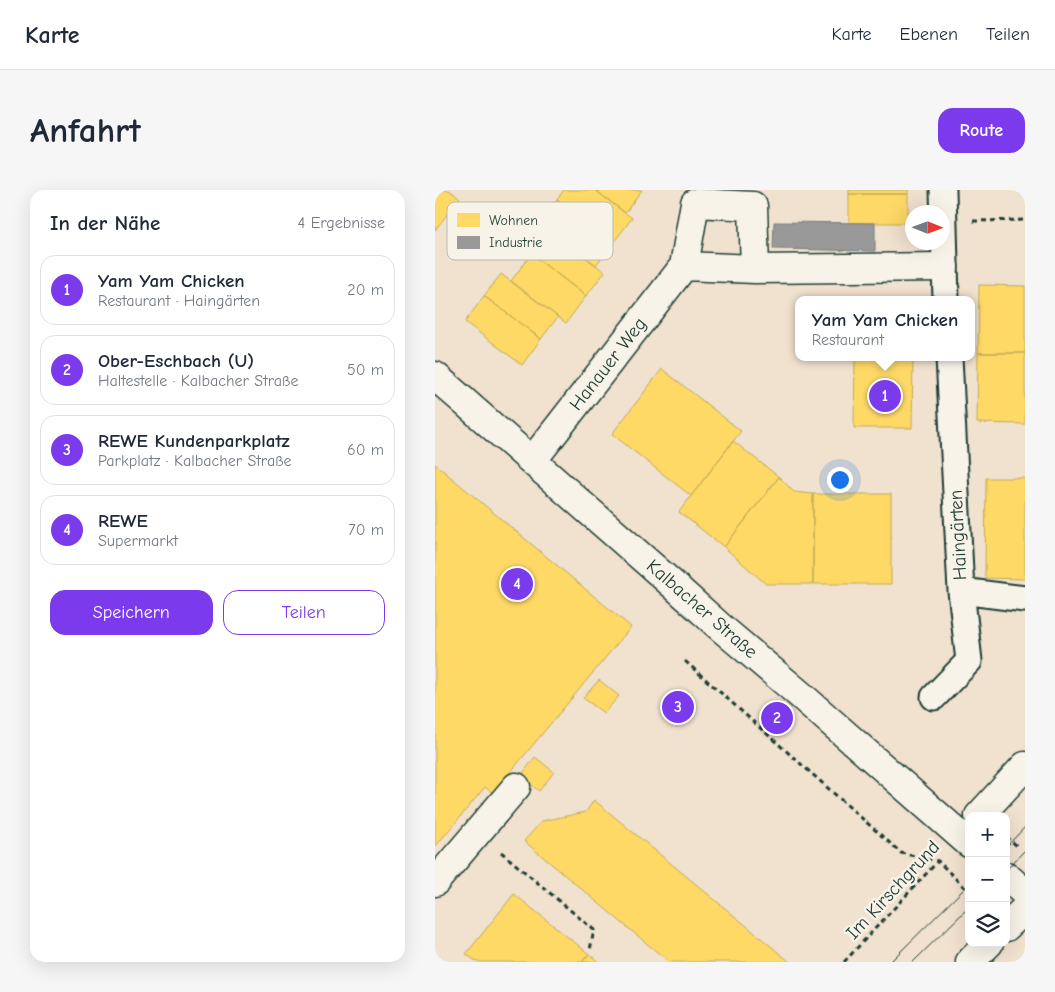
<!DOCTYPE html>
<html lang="de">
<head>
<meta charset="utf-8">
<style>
  body { margin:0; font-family:"Comic Neue",sans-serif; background:#f6f6f7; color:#1f2937 }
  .controls { position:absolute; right:15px; bottom:15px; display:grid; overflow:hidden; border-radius:10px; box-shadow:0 5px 20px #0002 }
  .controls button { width:45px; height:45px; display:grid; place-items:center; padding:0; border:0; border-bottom:1px solid #e0e1e3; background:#fff; color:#1f2937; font:25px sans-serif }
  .compass { position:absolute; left:470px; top:15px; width:45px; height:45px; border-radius:50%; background:#fff; box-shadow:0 5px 20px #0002; rotate:91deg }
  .you { position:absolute; left:404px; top:289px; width:18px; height:18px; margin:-12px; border:4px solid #fff; border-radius:50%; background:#1a73e8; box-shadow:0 0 0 8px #1a73e833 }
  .badge { display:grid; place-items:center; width:32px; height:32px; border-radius:50%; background:#7c3aed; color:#fff; font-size:16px; font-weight:700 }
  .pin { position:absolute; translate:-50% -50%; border:2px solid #fff; box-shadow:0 1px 5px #0006 }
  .popup { position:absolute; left:360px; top:106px; width:180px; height:65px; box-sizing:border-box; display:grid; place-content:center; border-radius:10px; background:#fff; filter:drop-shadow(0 1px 4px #0005); font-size:16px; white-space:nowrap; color:#747a83 }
  .popup b { font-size:19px; color:#1f2937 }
  .popup::after { content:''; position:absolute; left:50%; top:100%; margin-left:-10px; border:10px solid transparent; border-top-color:#fff }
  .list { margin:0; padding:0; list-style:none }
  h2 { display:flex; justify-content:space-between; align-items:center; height:65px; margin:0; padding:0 20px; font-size:21px }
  h2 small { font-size:16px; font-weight:400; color:#747a83 }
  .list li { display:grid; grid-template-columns:32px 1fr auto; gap:15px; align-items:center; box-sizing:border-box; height:70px; margin:0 10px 10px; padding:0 10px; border:1px solid #e0e1e3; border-radius:15px }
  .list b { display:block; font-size:19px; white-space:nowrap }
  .list p { margin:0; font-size:16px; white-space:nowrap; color:#747a83 }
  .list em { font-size:16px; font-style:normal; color:#747a83 }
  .actions { display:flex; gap:10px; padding:15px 20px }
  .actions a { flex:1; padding:11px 0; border:1px solid #7c3aed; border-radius:15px; text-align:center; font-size:18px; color:#7c3aed }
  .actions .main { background:#7c3aed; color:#fff }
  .icon { flex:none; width:28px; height:28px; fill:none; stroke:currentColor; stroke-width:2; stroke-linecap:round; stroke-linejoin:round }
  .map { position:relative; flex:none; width:590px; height:772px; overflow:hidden; border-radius:15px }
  header { display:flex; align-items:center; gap:30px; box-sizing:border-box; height:70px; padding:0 25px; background:#fff; border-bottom:1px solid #e0e1e3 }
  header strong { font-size:24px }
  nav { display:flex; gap:28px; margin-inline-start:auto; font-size:18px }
  .intro { display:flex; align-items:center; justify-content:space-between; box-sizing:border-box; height:120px; padding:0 30px }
  h1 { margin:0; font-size:35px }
  .button { padding:12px 22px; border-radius:15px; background:#7c3aed; color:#fff; font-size:18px; font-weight:700 }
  main { display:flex; gap:30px; padding:0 30px }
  aside { flex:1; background:#fff; border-radius:15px; box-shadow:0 5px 20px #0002 }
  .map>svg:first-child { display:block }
  .homes { fill:#ffd966; stroke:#bcaa57 }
  .industry { fill:#999; stroke:#747d7b }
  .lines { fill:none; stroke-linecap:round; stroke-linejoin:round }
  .pedestrian-casing { stroke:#1f3d34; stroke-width:29 }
  .minor-casing { stroke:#1f3d34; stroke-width:31 }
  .path { stroke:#1f3d34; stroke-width:3; stroke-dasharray:5 4; stroke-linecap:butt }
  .pedestrian { stroke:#f7f3e8; stroke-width:25 }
  .minor { stroke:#f7f3e8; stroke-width:28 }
  .tram { stroke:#1f3d34; stroke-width:1 }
  .labels { text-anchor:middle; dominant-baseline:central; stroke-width:5; stroke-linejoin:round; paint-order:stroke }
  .street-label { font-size:19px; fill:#1f3d34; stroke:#f7f3e8 }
  .key { fill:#f7f3e8; stroke:#b6bcb2; stroke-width:1 }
  .key-label { font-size:14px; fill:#1f3d34 }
</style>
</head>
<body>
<header>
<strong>Karte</strong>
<nav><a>Karte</a><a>Ebenen</a><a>Teilen</a></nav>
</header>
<div class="intro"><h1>Anfahrt</h1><a class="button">Route</a></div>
<main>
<aside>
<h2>In der Nähe<small>4 Ergebnisse</small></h2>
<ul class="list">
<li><span class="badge">1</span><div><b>Yam Yam Chicken</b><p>Restaurant · Haingärten</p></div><em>20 m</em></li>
<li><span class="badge">2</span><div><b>Ober-Eschbach (U)</b><p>Haltestelle · Kalbacher Straße</p></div><em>50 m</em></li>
<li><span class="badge">3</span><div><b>REWE Kundenparkplatz</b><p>Parkplatz · Kalbacher Straße</p></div><em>60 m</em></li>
<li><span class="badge">4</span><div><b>REWE</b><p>Supermarkt</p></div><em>70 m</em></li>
</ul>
<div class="actions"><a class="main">Speichern</a><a>Teilen</a></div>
</aside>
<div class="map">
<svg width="590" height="772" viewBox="0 0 590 772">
  <rect width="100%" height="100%" fill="#f1e1cf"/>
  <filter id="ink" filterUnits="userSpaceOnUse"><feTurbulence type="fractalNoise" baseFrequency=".02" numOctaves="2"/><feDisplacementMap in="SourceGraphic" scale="10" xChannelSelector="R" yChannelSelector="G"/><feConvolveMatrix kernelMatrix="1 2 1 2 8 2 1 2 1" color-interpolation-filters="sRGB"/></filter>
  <g filter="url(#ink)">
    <!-- homes -->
    <path class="homes" d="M0 0H14L25 8 0 40Z
      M129 0H160L197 28 179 52 122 9Z
      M160 0H207L190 23Z
      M414 0H473V4H414Z
      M414 4H473V33H414Z
      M122 9 179 52 161 75 105 33Z
      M114 40 170 82 151 106 96 64Z
      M96 64 151 106 131 133 76 91Z
      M66 84 123 127 106 149 49 106Z
      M544 95 590 96V163H543Z
      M49 106 106 149 87 175 30 132Z
      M543 163H590V234L542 233Z
      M420 167H478L477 238H419Z
      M227 179 306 241 256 306 177 244Z
      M298 251 344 287 289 357 244 322Z
      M0 274 196 437 58 603 50 597 0 657Z
      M344 287 359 302 378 304V394H331L289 357Z
      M551 288H590V389L550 388Z
      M378 304H456V394H378Z
      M164 490 184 506 169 523 148 508Z
      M100 567 119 582 104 601 86 586Z
      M159 610 355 772H234L89 651 107 631 151 622Z
      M79 704 154 764 147 772H42L31 764Z
      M154 764 164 772H147Z"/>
    <!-- industry -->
    <path class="industry" d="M339 32 440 33V61L338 59Z"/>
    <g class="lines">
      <defs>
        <path id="pedestrian" d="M508 0 511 110
          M526 401 590 409
          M499 507 534 471 526 401 514 167"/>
        <path id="minor" d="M249 76 260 13 318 16 320 79
          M0 186 243 399 284 436 362 502 534 653
          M97 271 249 76 320 79 509 77
          M544 626 590 576
          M571 686 590 703
          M0 692 81 597
          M571 737 590 719
          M535 772 554 753"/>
      </defs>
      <!-- pedestrian casing -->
      <use href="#pedestrian" class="pedestrian-casing"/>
      <!-- minor casing -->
      <use href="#minor" class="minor-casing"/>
      <!-- path -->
      <path class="path" d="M538 31 590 30
        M250 471 466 663 503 671 534 702
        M571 646 582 656
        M66 662 159 740 155 760
        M409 772 504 670"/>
      <!-- pedestrian -->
      <use href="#pedestrian" class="pedestrian"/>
      <!-- minor -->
      <use href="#minor" class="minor"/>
      <!-- tram -->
      <path class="tram" d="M571 657 590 637
        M571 680 590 660
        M455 772 534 694
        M478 772 534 717"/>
    </g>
  </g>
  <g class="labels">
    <!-- street labels -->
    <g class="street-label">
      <text transform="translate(173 174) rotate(-52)">Hanauer Weg</text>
      <text transform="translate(523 345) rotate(-93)">Haingärten</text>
      <text transform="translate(267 419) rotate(41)">Kalbacher Straße</text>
      <text transform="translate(458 700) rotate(-47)">Im Kirschgrund</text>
    </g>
  </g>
  <!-- legend -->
  <rect x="12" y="12" width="166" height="58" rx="8" class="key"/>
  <rect x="22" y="23" width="23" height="14" fill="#ffd966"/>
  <rect x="22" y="46" width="23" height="13" fill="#999"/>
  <g class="key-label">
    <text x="54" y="35">Wohnen</text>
    <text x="54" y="57">Industrie</text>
  </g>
</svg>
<div class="controls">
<button>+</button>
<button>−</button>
<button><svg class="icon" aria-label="layers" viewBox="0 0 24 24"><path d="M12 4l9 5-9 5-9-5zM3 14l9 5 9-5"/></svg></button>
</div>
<svg class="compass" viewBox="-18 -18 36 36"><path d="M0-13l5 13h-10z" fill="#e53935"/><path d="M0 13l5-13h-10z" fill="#747a83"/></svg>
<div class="you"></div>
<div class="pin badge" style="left:450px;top:206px">1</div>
<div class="popup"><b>Yam Yam Chicken</b>Restaurant</div>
<div class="pin badge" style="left:342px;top:528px">2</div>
<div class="pin badge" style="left:243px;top:517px">3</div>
<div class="pin badge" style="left:82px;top:394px">4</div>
</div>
</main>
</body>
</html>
